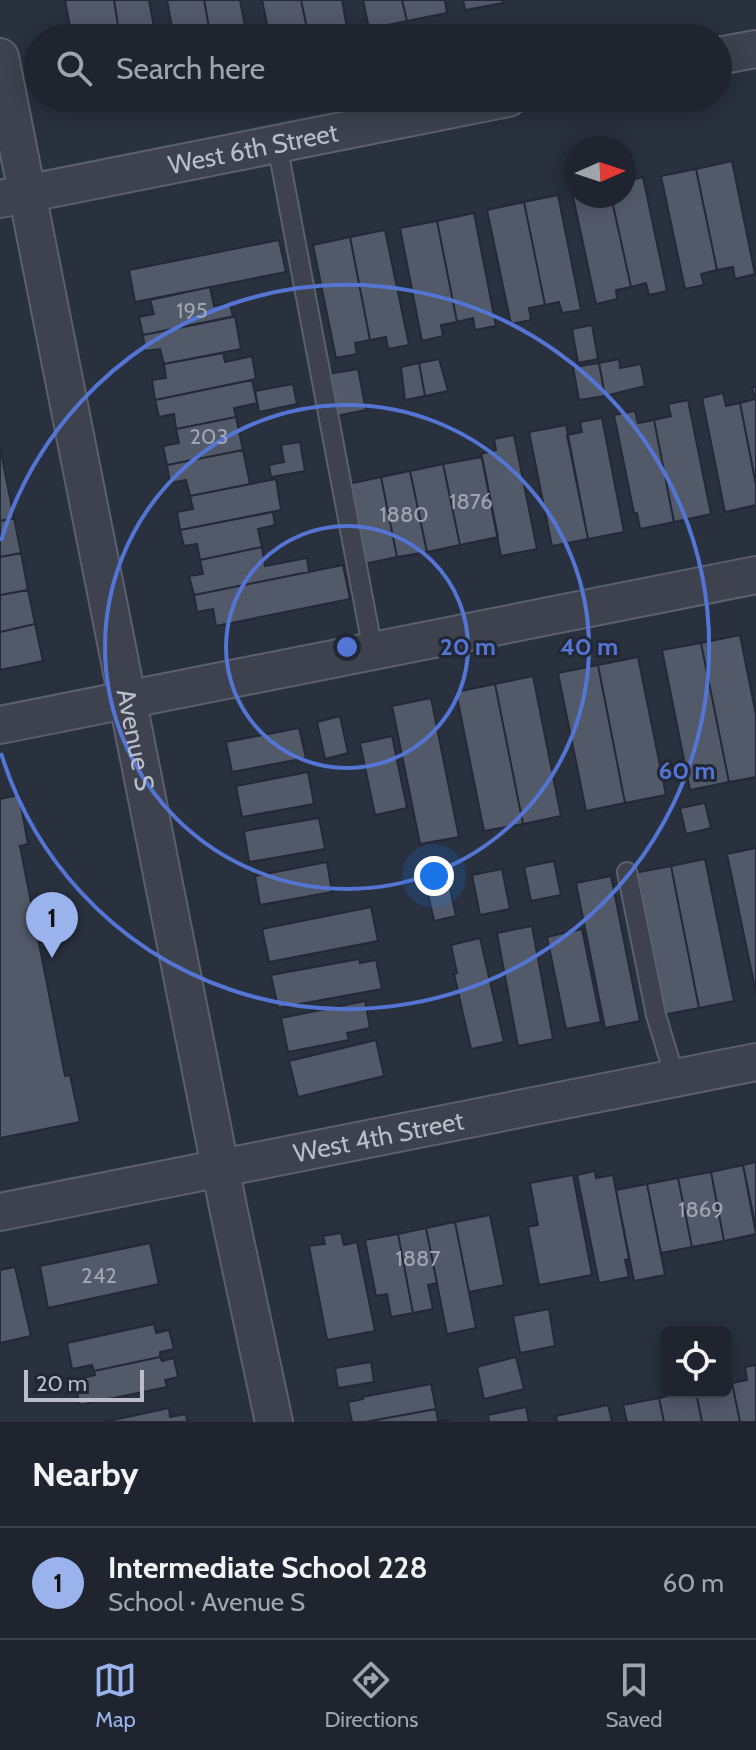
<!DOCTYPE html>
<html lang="en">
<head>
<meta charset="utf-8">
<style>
  body { margin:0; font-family:Cabin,sans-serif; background:#2c303a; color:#f1f3f6 }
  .controls { position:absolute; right:24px; bottom:24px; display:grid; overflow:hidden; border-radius:12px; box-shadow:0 4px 20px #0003 }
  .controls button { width:72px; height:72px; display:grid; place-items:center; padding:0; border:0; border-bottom:2px solid #3c414a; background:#1f242e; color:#f1f3f6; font:40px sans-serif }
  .compass { position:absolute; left:564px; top:136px; width:72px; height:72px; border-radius:50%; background:#1f242e; box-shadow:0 4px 20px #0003; rotate:87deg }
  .scale { position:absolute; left:24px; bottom:20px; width:120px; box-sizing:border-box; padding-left:8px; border:4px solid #b9bec9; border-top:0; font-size:22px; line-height:28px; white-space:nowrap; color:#b9bec9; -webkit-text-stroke:6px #212734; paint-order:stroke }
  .you { position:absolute; left:434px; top:876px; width:28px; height:28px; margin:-20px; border:6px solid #fff; border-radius:50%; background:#1a73e8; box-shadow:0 0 0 12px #1a73e833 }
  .badge { display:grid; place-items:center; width:52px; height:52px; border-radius:50%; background:#9ab3ed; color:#111; font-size:26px; font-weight:700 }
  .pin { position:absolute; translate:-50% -66px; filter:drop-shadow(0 2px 4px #0008) }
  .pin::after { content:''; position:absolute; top:42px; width:28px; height:24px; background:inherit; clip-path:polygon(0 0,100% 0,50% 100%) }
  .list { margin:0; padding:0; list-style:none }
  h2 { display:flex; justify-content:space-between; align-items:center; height:104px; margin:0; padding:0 32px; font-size:34px }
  h2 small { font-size:26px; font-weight:400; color:#a1a4aa }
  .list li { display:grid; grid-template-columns:52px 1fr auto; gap:24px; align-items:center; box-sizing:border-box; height:112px; padding:0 32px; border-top:2px solid #3c414a }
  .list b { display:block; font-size:30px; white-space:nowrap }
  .list p { margin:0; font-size:26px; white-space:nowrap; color:#a1a4aa }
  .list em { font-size:26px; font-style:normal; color:#a1a4aa }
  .icon { flex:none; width:44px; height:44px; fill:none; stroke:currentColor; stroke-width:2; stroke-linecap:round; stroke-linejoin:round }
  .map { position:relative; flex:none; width:756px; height:1422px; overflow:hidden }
  .search { position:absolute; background:#1f242e; box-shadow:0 4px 20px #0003; left:24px; right:24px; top:24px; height:88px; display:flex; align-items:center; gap:20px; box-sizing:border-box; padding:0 28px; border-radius:44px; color:#a1a4aa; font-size:30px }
  .sheet { height:216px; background:#1f242e }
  nav { display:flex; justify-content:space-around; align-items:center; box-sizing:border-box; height:112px; border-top:2px solid #3c414a; background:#1f242e; font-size:22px; color:#a1a4aa }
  nav a { display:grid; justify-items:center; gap:4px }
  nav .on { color:#9ab3ed }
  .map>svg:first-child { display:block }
  .building { fill:#525969; stroke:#232936; stroke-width:2 }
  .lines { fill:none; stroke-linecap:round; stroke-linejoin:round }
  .service-casing { stroke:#5a606c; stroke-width:22 }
  .minor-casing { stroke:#5a606c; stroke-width:40 }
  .service { stroke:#3d424e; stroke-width:18 }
  .minor { stroke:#3d424e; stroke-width:36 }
  .ring { fill:none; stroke:#5475d3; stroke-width:4 }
  .labels { text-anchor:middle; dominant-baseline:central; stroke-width:6; stroke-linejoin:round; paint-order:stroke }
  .number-label { font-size:22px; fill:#9fa5b1 }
  .street-label { font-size:26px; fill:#b9bec9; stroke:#212734 }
  .centre { fill:#5475d3; stroke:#212734; stroke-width:4 }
  .ring-label { font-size:24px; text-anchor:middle; font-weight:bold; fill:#5475d3; stroke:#212734; stroke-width:6; stroke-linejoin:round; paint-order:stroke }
</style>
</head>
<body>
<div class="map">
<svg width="756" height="1422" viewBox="0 0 756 1422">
  <rect width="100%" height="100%" fill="#29303e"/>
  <!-- building -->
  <path class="building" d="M65 0H114L120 38H72Z
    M114 0H149L156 38H120Z
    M167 0H204L211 38H174Z
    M204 0H240L247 38H211Z
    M262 0H301L309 38H270Z
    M301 0H342L348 34 327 38H309Z
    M363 0H402L407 21 369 29Z
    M402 0H445L447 13 407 21Z
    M463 0H503V3L465 10Z
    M732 161 755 274 735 279 733 267 717 270 696 169Z
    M696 169 717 270 701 274 704 285 685 289 661 176Z
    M643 177 667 291 649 295 646 283 631 287 611 196H624V182Z
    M572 192H576V196H611L631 287 616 290 617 299 596 304Z
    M558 195 581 310 562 313 559 302 545 305 524 202Z
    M524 202 545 305 529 308 531 320 511 324 487 210Z
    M474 213 496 326 475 330 473 318 457 322 437 221Z
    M437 221 457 322 441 325 443 336 422 341 400 228Z
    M385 230 409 345 388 349 386 337 370 340 350 237Z
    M350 237 370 340 355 343 357 354 336 358 313 245Z
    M279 240 286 272 135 302 129 270Z
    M210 287 214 306 230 303 233 317 143 335 139 317 154 314 150 300Z
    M235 316 241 349 164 364 160 349 145 351 143 335Z
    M592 325 598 359 578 363 572 329Z
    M223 353 225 362 252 356 256 379 155 400 152 380 166 378 164 364Z
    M439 359 448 391 425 396 419 363Z
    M619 359 620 368 641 364 645 386 605 396 599 363Z
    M419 363 425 396 405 400 401 367Z
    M599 363 605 396 579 400 573 367Z
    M358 369 366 410 336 416 328 374Z
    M252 380 257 403 234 408 236 417 176 429 174 414 159 417 155 400Z
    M293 384 297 404 259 412 255 391Z
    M752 387H756V485L740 403 755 399Z
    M723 393 726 406 740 403 756 485V505L725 512 702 398Z
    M688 400 711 514 674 522 654 420 671 416 668 404Z
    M635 411 638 423 654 420 674 522 640 529 637 513H634L614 415Z
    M236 417 243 450 167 465 163 446 179 443 176 429Z
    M602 418 624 532 588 539 567 435 582 432 580 422Z
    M566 425 588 539 552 546 529 432Z
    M514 435 537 549 501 556 481 454 496 450 494 439Z
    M300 442 305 471 271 477 269 465 284 462 281 445Z
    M0 447 14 518 0 521Z
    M243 450 250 484 190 496 186 480 170 483 167 465Z
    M482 457 498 537 460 545 443 464Z
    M443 464 460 545 427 552 410 471Z
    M410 471 427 552 397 557 381 477Z
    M381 477 397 557 364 564 348 484Z
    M276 479 281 510 180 530 177 512 193 509 190 496Z
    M273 512 275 525 258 529 262 547 200 560 197 544 184 546 180 530Z
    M14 518 21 553 0 557V521Z
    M262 547 265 566 307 558 309 572 194 595 189 576 203 574 200 560Z
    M21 553 28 590 0 595V557Z
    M343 565 350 599 216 626 213 609 197 612 194 595Z
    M28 590 35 624 0 632V595Z
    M35 624 43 661 0 670V632Z
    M740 635 756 715V777L729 782 701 643Z
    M701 643 729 782 690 790 662 650Z
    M638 657 666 795 625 803 598 665Z
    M598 665 625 803 586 811 558 673Z
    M533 676 561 816 523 824 495 684Z
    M495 684 523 824 484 831 456 692Z
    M431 698 459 837 420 844 392 706Z
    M340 716 348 753 325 759 317 722Z
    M299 728 306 758 232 772 226 742Z
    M392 736 407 808 375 815 360 743Z
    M308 772 314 804 242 817 236 786Z
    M19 795 28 844 20 846 65 1076 70 1075 80 1122 0 1138V799Z
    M705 803 711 828 686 834 680 808Z
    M319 818 325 849 249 862 244 831Z
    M756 848V993L727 854Z
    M705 859 734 1001 699 1008 671 866Z
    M554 861 561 895 531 901 524 867Z
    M327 862 332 892 260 905 255 876Z
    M671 866 699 1008 662 1015 634 873Z
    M502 869 510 909 480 915 472 875Z
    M611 876 640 1021 605 1028 576 883Z
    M448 880 456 916 434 921 426 885Z
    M371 907 378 941 269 962 262 929Z
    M532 926 553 1039 518 1046 497 933Z
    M582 929 601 1022 566 1029 547 937Z
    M480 938 504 1042 471 1049 454 974 457 973 451 945Z
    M359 959 360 963 376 960 382 989 278 1008 271 975Z
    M365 1001 370 1028 347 1033 349 1040 288 1052 281 1018Z
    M376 1040 384 1076 298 1097 289 1061Z
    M756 1162V1228L743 1165Z
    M743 1165 756 1234 724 1241 711 1172Z
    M595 1171 596 1178 613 1175 629 1259 625 1260 629 1277 599 1283 577 1175Z
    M711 1172 724 1241 692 1247 678 1178Z
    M573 1175 592 1275 539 1285 528 1227 538 1225 530 1183Z
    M678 1178 692 1247 661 1253 647 1184Z
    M647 1184 665 1275 634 1281 616 1190Z
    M490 1215 504 1285 469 1292 455 1222Z
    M455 1222 476 1328 447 1334 426 1228Z
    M426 1228 437 1283 428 1285 433 1309 413 1313 398 1234Z
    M341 1233 344 1245 357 1242 375 1331 327 1340 309 1246 325 1244 323 1236Z
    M398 1234 413 1313 391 1317 387 1294 376 1296 365 1240Z
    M150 1243 159 1284 48 1308 40 1266Z
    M15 1267 31 1336 0 1343V1270Z
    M549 1309 555 1346 520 1353 513 1316Z
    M154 1324 156 1333 169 1330 174 1349 160 1352V1357L94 1371 92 1365 72 1369 67 1343Z
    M160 1357 162 1361 174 1358 178 1377 165 1380 167 1387 80 1405 74 1380 95 1375 94 1371Z
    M516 1357 524 1389 484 1399 477 1367Z
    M371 1362 374 1382 338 1388 335 1368Z
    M756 1365V1422H740L732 1383 747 1380 745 1367Z
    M732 1383 740 1422H702L696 1392H726V1384Z
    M431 1384 436 1409 365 1422H352L348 1402 363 1399 362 1397Z
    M686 1392H696L702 1422H664L659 1398Z
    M659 1398 664 1422H627L623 1405Z
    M608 1405 612 1422H557L556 1416Z
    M526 1407 529 1422H489L488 1415Z
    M169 1408 170 1417 186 1414 187 1422H104Z
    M436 1409 438 1421 448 1420V1422H365Z"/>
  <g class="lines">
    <defs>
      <path id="service" d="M277 144 373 651
        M627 872 656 1015 675 1078"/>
      <g id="minor">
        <path d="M718 56 756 49"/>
        <path id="s1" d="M0 57 229 1212 274 1422"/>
        <path id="s2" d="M0 199 508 98"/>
        <path d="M0 725 756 575"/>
        <path id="s3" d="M0 1212 756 1062"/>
      </g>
    </defs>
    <!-- service casing -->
    <use href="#service" class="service-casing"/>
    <!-- minor casing -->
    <use href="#minor" class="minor-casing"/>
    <!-- service -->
    <use href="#service" class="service"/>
    <!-- minor -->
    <use href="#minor" class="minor"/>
  </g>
  <!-- distance rings -->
  <g class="ring">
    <circle cx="347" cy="647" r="121"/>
    <circle cx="347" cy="647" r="242"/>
    <path d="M1 541A362 362 0 1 1 1 753"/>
  </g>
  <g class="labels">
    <!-- number labels -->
    <g class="number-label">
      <text x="192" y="310">195</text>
      <text x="209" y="436">203</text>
      <text x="471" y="501">1876</text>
      <text x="404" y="514">1880</text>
      <text x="701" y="1209">1869</text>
      <text x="418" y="1258">1887</text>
      <text x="99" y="1275">242</text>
    </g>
    <!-- street labels -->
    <g class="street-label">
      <text stroke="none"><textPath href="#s2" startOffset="258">West 6th Street</textPath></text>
      <text stroke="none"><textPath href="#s1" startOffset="696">Avenue S</textPath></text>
      <text stroke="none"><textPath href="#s3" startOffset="386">West 4th Street</textPath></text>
    </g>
  </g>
  <circle cx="347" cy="647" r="12" class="centre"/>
  <g class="ring-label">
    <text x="468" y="655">20 m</text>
    <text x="589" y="655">40 m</text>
    <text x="687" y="779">60 m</text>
  </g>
</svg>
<div class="controls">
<button><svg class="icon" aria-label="locate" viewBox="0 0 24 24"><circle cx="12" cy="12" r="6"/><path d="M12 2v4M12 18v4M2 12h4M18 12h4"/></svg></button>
</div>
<svg class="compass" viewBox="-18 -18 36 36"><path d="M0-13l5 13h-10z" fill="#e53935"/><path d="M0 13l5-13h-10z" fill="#a1a4aa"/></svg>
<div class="scale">20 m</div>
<div class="you"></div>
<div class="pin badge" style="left:52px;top:958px">1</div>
<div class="search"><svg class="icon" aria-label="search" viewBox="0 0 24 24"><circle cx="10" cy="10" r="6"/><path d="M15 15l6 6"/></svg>Search here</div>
</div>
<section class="sheet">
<h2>Nearby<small></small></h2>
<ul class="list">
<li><span class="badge">1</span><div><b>Intermediate School 228</b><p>School · Avenue S</p></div><em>60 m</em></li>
</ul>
</section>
<nav>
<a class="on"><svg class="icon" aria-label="map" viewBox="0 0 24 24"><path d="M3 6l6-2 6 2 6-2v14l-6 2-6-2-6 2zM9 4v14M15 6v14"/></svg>Map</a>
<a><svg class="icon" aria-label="directions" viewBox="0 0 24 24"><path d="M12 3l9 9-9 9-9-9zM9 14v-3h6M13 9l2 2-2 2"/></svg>Directions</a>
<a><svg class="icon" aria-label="saved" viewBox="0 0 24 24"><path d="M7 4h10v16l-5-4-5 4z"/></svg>Saved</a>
</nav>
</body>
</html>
